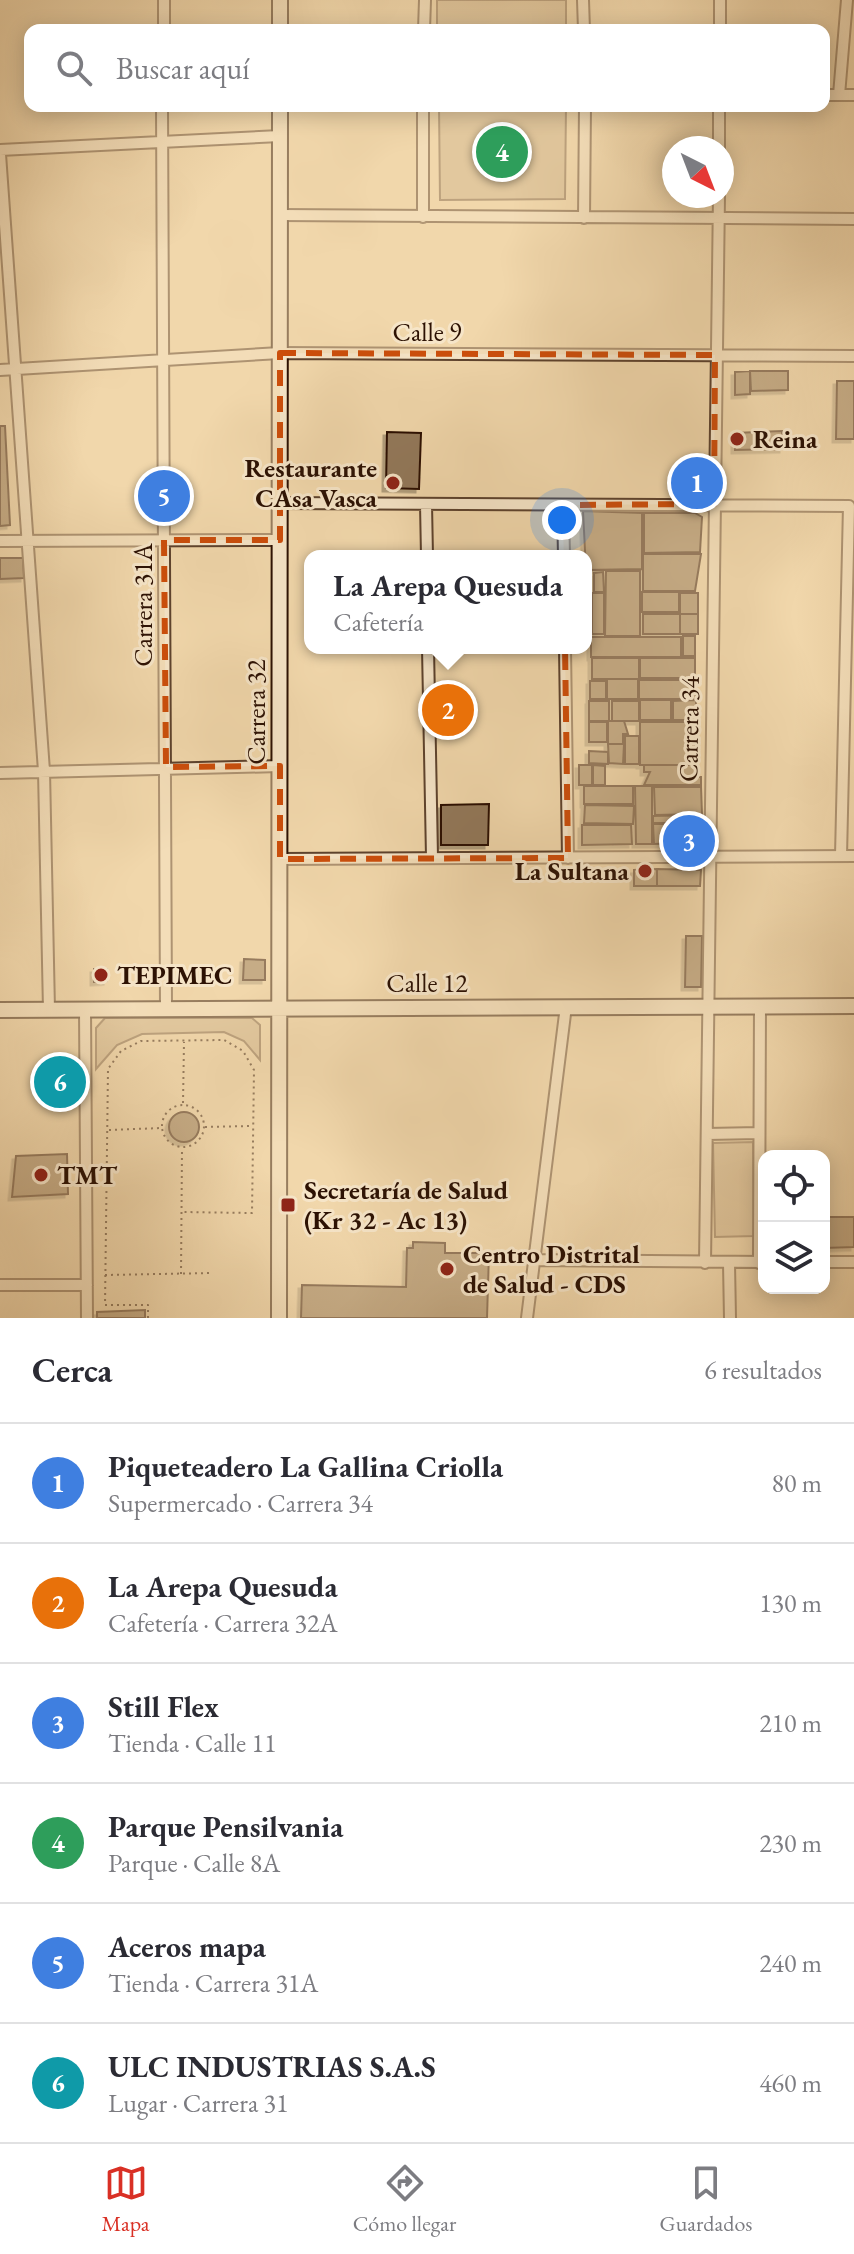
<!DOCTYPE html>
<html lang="es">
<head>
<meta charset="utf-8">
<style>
  body { margin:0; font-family:"EB Garamond",serif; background:#f7f7f7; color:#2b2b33 }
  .controls { position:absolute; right:24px; bottom:24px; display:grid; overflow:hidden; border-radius:16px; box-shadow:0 4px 20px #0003 }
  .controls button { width:72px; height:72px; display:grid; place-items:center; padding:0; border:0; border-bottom:2px solid #e1e1e2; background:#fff; color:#2b2b33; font:40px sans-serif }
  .compass { position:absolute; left:662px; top:136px; width:72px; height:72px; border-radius:50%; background:#fff; box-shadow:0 4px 20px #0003; rotate:138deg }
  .you { position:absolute; left:562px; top:520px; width:28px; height:28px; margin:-20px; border:6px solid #fff; border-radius:50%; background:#1a73e8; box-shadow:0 0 0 12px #1a73e833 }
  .badge { display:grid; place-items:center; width:52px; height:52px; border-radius:50%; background:#d93025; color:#fff; font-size:26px; font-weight:700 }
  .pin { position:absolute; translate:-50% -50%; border:4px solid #fff; box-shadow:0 2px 8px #0006 }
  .popup { position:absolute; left:304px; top:550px; width:288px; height:104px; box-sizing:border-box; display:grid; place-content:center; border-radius:16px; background:#fff; filter:drop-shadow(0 2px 6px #0005); font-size:26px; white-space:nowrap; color:#7c7c81 }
  .popup b { font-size:30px; color:#2b2b33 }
  .popup::after { content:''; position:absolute; left:50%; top:100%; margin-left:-16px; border:16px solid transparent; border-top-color:#fff }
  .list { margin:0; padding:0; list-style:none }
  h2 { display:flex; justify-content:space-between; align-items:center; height:104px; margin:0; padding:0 32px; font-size:34px }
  h2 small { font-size:26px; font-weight:400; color:#7c7c81 }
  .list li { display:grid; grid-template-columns:52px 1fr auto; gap:24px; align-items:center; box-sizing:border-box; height:120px; padding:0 32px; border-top:2px solid #e1e1e2 }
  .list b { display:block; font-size:30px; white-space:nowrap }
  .list p { margin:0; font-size:26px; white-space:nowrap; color:#7c7c81 }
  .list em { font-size:26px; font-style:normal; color:#7c7c81 }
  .icon { flex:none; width:44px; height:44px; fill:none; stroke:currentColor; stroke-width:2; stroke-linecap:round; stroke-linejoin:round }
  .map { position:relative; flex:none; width:854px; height:1318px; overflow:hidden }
  .search { position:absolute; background:#fff; box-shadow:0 4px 20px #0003; left:24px; right:24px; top:24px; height:88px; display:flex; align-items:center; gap:20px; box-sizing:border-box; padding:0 28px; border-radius:16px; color:#7c7c81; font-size:30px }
  .sheet { height:824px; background:#fff }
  nav { display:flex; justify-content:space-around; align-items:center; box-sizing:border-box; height:112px; border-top:2px solid #e1e1e2; background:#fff; font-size:22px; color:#7c7c81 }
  nav a { display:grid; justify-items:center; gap:4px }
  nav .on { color:#d93025 }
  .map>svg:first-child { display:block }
  .green { fill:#d0b58e; stroke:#7e6348; stroke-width:2 }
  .building { fill:#92785a; stroke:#2c1103; stroke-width:2; filter:url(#shadow) }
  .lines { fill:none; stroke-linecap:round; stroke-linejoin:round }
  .street-casing { stroke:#5d422d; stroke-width:14 }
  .secondary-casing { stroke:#2c1103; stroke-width:18 }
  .path { stroke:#2c1103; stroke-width:2; stroke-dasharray:2 4; stroke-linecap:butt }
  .street { stroke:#f6e5c8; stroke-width:10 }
  .secondary { stroke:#f6e5c8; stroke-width:14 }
  .marked { fill:none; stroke:#cc4e0b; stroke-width:6; stroke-dasharray:16 10; stroke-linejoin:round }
  .poi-dot { fill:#8f2418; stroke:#f6e5c8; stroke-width:3 }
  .labels { text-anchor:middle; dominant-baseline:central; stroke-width:6; stroke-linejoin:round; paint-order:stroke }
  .street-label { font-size:26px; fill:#2c1103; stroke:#f6e5c8 }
  .poi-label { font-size:26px; font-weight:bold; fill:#2c1103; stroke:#f6e5c8; text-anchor:start }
</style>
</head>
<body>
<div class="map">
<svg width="854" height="1318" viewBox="0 0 854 1318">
  <defs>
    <filter id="shadow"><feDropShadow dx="-3.5" dy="3.5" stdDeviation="0" flood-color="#0004"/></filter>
  </defs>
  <rect width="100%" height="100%" fill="#f1d7ab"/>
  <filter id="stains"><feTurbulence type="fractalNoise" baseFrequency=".0025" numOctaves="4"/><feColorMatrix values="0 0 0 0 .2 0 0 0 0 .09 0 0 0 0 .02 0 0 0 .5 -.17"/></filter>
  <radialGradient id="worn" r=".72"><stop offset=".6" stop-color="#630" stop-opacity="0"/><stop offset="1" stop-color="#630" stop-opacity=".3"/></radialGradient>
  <!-- green -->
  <path class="green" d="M437 0H566V30H437Z
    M439 106H566L565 199 440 200Z
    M105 1018H252L260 1025V1060L244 1041 224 1032 142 1034 117 1045 96 1069V1028Z
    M753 1142 754 1236 715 1237 713 1143Z"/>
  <!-- building -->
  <path class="building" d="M750 371V394L735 395V372Z
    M750 371H788V390L751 391Z
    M837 381H854V439H836Z
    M0 426H5L10 525 0 526Z
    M782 431 783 449 735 450V433Z
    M387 432 421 433 419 489 386 488Z
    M704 474V489L682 490V475Z
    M583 511 642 513V569L586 570Z
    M644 513H695L702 517 700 552 644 553Z
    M643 554H701L695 591H643Z
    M0 558H23L24 578 0 579Z
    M606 571H640V636H605Z
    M603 572 604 592H594V573Z
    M642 592H679V612H642Z
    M592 593H604V634H592Z
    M680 593H698V614H680Z
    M643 614H680V634H643Z
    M680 614H698V634H680Z
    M683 636H695V656H683Z
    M591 637H681V657H591Z
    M592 658H639V679H592Z
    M640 658H695V678H640Z
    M607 679H638V699H607Z
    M639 680H696V699H639Z
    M590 681H606V699H590Z
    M640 700H671V720H640Z
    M696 700V720H673V701Z
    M589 701H609V721H589Z
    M612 701H639V721H612Z
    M472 704V719L447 720 446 705Z
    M608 721H624L628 734H623V744H608Z
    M589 722H607V742H589Z
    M640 722H695V765H640Z
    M625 736H639V764H625Z
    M608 744H624L623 764 609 763Z
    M589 751 608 752V764L589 763Z
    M579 765H592V785H579Z
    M593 765 605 766V785H593Z
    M644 765H695V777H701V785H644L650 772H644Z
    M584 786H633V804H584Z
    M635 786H652V844H636Z
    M654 787H701L702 814 655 815Z
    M489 804 488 845H441V805Z
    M585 805 634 806 633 824 584 823Z
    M700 815V823H653V816Z
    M653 824H685L686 843 654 844Z
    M582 825H631L632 844 582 845Z
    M686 826H701V847H686Z
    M657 869 701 870 700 886H657Z
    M657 869V886H634V870Z
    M686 936H702L701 987H685Z
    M244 959 265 960V980H243Z
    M94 969H107V981L94 982Z
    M68 1069 69 1093 51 1095 50 1070Z
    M169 1127a15 15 0 1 1 30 0a15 15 0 1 1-30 0Z
    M67 1154 68 1194 12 1197 16 1156Z
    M824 1217H854V1247L824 1248Z
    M413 1242 445 1243V1253H489L487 1318H301L302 1285 406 1287 407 1248H413Z
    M145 1310V1318H97V1312Z"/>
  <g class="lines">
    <defs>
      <path id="street" d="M583 0 584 30
        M164 30V0
        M424 30 425 0
        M720 30V0
        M824 95H854
        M839 95 847 0
        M162 106 166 1009
        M423 106V217
        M719 106V148
        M0 150 280 136
        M0 154 44 771 49 1010
        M280 215 854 219
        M584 218 585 106
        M0 370 280 353 854 356
        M280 503 849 506 841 856
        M426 504 427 556
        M563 505 564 556
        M0 541 280 540
        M428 648 432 857
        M565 648 568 858
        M0 773 280 766
        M280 859 854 856
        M85 1009 87 1318
        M707 1134 759 1133
        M534 1260 764 1262
        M824 1262H854
        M705 1263 719 196
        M729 1263 730 1318
        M759 1263 760 1005
        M0 1285H87
        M527 1318 566 1006"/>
      <path id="secondary" d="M280 30V0
        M0 1010 854 1006
        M279 1318 280 106"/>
    </defs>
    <!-- street casing -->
    <use href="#street" class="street-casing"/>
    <!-- secondary casing -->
    <use href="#secondary" class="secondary-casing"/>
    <!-- path -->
    <path class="path" d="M183 1103 184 1042
      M162 1126a21 21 0 1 1 42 0a21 21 0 1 1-42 0Z
      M205 1127 251 1126
      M109 1130 162 1128
      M181 1274 182 1149
      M105 1275 212 1273
      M148 1318V1305H105L108 1069 121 1051 141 1041 224 1040 243 1051 254 1070 252 1213 182 1212"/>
    <!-- street -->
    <use href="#street" class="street"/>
    <!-- secondary -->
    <use href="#secondary" class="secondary"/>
  </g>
  <!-- marked area -->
  <path d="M0 0H854V1318H0ZM280 353 715 355 714 504 563 505 568 858 280 859V766L166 767 164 540H280Z" fill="#f1d7ab" fill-opacity=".55" fill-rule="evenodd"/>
  <path class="marked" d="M280 353 715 355 714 504 563 505 568 858 280 859V766L166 767 164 540H280Z"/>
  <!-- markers -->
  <g class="poi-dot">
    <circle cx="737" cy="439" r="8"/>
    <circle cx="393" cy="483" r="8"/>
    <circle cx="645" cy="871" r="8"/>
    <circle cx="101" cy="975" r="8"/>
    <circle cx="41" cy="1175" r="8"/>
    <rect x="280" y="1197" width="16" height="16" rx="4"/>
    <circle cx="447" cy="1269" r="8"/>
  </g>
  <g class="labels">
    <!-- street labels -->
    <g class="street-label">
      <text x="427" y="332">Calle 9</text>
      <text transform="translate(143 605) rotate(-90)">Carrera 31A</text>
      <text transform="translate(256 712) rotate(-90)">Carrera 32</text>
      <text transform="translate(689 729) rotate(-89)">Carrera 34</text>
      <text x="427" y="983">Calle 12</text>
    </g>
    <!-- poi labels -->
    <g class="poi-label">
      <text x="753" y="439">Reina</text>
      <text x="377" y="468" text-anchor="end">Restaurante<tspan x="377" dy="30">CAsa Vasca</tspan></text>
      <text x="629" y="871" text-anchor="end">La Sultana</text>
      <text x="117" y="975">TEPIMEC</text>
      <text x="57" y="1175">TMT</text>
      <text x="304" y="1190">Secretaría de Salud<tspan x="304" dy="30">(Kr 32 - Ac 13)</tspan></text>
      <text x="463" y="1254">Centro Distrital<tspan x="463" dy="30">de Salud - CDS</tspan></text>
    </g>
  </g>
  <rect width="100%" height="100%" filter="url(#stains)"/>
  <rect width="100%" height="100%" fill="url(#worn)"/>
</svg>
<div class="controls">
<button><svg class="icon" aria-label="locate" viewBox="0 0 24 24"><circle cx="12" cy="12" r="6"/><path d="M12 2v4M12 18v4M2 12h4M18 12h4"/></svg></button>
<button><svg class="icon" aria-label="layers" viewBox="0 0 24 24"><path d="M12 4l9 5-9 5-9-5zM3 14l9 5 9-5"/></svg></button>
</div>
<svg class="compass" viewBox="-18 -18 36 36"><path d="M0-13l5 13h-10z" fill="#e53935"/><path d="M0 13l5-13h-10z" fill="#7c7c81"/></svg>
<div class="you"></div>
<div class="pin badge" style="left:697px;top:483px;background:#3f7fe0">1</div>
<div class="pin badge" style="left:448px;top:710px;background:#e8710a">2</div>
<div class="popup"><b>La Arepa Quesuda</b>Cafetería</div>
<div class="pin badge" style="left:689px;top:841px;background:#3f7fe0">3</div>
<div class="pin badge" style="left:502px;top:152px;background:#2e9e5b">4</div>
<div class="pin badge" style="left:164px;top:496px;background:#3f7fe0">5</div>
<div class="pin badge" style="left:60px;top:1082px;background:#0f9aa8">6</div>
<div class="search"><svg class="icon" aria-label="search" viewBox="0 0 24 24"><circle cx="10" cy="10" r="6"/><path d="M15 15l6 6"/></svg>Buscar aquí</div>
</div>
<section class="sheet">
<h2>Cerca<small>6 resultados</small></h2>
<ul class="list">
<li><span class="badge" style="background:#3f7fe0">1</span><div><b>Piqueteadero La Gallina Criolla</b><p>Supermercado · Carrera 34</p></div><em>80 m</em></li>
<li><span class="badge" style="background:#e8710a">2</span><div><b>La Arepa Quesuda</b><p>Cafetería · Carrera 32A</p></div><em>130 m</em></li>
<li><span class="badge" style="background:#3f7fe0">3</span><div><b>Still Flex</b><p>Tienda · Calle 11</p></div><em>210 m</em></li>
<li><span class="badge" style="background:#2e9e5b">4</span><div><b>Parque Pensilvania</b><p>Parque · Calle 8A</p></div><em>230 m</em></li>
<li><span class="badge" style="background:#3f7fe0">5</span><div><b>Aceros mapa</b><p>Tienda · Carrera 31A</p></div><em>240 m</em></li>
<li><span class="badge" style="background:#0f9aa8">6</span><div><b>ULC INDUSTRIAS S.A.S</b><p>Lugar · Carrera 31</p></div><em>460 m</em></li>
</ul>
</section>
<nav>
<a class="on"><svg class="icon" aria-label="map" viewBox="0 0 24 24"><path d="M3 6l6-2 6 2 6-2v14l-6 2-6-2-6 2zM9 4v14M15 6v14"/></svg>Mapa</a>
<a><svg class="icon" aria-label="directions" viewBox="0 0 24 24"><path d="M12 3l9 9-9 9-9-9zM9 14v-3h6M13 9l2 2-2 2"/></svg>Cómo llegar</a>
<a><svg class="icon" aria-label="saved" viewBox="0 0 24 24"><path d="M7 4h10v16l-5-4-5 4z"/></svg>Guardados</a>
</nav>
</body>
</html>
